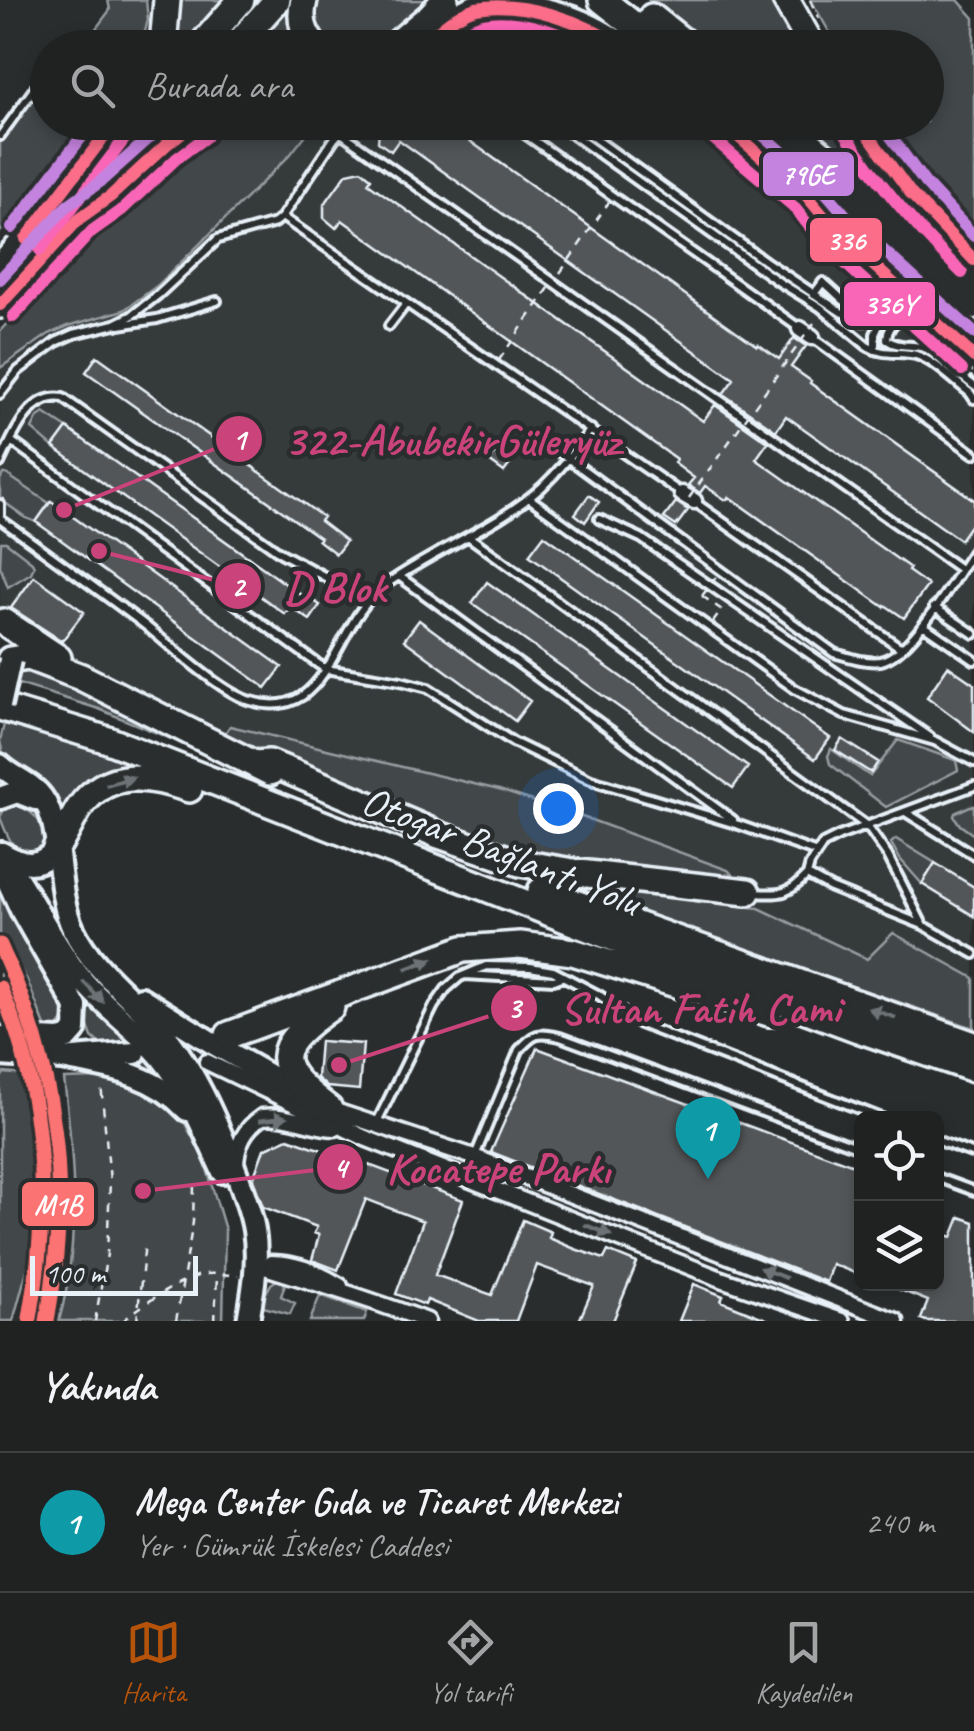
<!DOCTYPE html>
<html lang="tr">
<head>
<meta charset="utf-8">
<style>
  body { margin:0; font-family:Caveat,sans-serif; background:#2d2f2f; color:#f1f3f6 }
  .controls { position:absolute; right:30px; bottom:30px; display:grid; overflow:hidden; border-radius:15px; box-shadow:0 5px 15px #0003 }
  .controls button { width:90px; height:90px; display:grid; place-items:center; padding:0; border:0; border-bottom:2px solid #3d3f40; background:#202222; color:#f1f3f6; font:50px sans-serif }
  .scale { position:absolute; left:30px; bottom:25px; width:168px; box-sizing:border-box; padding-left:10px; border:5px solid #e8f1f8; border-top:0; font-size:28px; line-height:35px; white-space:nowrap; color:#e8f1f8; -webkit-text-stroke:8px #2a2d2e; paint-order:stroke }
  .you { position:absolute; left:558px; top:808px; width:35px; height:35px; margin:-25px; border:8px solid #fff; border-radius:50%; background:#1a73e8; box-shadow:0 0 0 15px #1a73e833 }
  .badge { display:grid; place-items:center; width:65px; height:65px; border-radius:50%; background:#b45309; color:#fff; font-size:32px; font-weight:700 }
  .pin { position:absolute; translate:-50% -82px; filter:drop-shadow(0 2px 5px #0008) }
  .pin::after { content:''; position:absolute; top:52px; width:35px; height:30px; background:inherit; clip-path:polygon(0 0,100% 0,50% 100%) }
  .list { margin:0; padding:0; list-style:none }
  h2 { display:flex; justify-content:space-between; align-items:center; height:130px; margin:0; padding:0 40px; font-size:42px }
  h2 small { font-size:32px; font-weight:400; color:#a2a4a5 }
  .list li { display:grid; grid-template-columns:65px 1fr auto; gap:30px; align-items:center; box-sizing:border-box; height:140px; padding:0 40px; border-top:2px solid #3d3f40 }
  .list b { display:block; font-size:38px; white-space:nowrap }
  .list p { margin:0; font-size:32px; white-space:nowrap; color:#a2a4a5 }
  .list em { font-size:32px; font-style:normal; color:#a2a4a5 }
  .icon { flex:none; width:55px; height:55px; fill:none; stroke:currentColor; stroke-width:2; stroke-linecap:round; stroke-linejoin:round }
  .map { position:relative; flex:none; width:974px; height:1321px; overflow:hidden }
  .search { position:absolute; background:#202222; box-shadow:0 5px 15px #0003; left:30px; right:30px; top:30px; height:110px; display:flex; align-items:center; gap:25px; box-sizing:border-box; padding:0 35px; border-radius:55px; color:#a2a4a5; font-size:38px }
  .sheet { height:270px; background:#202222 }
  nav { display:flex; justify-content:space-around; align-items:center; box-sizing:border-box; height:140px; border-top:2px solid #3d3f40; background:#202222; font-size:28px; color:#a2a4a5 }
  nav a { display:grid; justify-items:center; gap:5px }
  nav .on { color:#b45309 }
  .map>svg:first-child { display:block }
  .built { fill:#363a3b }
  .green { fill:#424648; stroke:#959ca0; stroke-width:2.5 }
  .building { fill:#535759; stroke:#e8f1f8; stroke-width:2.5 }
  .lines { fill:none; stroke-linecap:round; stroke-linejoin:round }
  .lane-casing { stroke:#e8f1f8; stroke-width:14 }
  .street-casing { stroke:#e8f1f8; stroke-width:21 }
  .secondary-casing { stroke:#e8f1f8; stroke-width:28 }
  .primary-casing { stroke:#e8f1f8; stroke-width:28 }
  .highway-casing { stroke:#e8f1f8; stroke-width:32 }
  .path { stroke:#e8f1f8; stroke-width:2.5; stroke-dasharray:8 8; stroke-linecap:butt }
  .lane { stroke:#2a2d2e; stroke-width:6 }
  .street { stroke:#2a2d2e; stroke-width:14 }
  .secondary { stroke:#2a2d2e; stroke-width:20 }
  .primary { stroke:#2a2d2e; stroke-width:20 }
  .highway { stroke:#2a2d2e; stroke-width:25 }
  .primary-bridge-casing { stroke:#e8f1f8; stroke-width:28; stroke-linecap:butt }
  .path-bridge { stroke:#e8f1f8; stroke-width:2.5; stroke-dasharray:8 8; stroke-linecap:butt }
  .primary-bridge { stroke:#2a2d2e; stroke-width:20 }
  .bus-1-casing { stroke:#2a2d2e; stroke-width:20 }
  .bus-2-casing { stroke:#2a2d2e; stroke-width:20 }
  .bus-3-casing { stroke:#2a2d2e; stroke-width:20 }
  .bus-1 { stroke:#fb6d88; stroke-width:12 }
  .bus-2 { stroke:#fa66b7; stroke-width:12 }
  .bus-3 { stroke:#c483df; stroke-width:12 }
  .metro-1-casing { stroke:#2a2d2e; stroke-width:22 }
  .metro-2-casing { stroke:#2a2d2e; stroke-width:22 }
  .metro-1 { stroke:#fb7372; stroke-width:15 }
  .metro-2 { stroke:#fb7372; stroke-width:15 }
  .oneway { fill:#6c7275 }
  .labels { text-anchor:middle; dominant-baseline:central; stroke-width:9; stroke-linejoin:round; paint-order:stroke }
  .street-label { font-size:42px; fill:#e8f1f8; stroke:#2a2d2e }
  .leader { fill:none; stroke:#ca437a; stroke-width:4 }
  .callout-dot { fill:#ca437a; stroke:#2a2d2e; stroke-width:4 }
  .mark-label { font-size:30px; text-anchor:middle; font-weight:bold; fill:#fff }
  .callout-label { font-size:45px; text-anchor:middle; font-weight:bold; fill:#ca437a; stroke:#2a2d2e; stroke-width:9; stroke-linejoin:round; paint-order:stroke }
  .line-badge { stroke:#2a2d2e; stroke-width:4 }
  .badge-label { font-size:28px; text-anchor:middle; font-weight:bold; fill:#fff }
</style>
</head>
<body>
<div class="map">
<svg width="974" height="1321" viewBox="0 0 974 1321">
  <rect width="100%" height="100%" fill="#2a2d2e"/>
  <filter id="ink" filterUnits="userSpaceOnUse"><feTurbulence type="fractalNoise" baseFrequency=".01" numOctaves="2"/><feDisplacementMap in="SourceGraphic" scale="20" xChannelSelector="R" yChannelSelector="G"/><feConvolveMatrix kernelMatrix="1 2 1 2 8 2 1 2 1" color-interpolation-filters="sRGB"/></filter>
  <g filter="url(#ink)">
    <!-- built -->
    <path class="built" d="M514 9 610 48H431L470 18Z
      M315 123H704L722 137 754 174 857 262 886 300 925 341 974 379V978L893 933 867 959 759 908 728 870 499 790 231 726 223 736 153 700 58 648 0 630V368L49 334 68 326 114 314 158 285 290 155Z"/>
    <!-- green -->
    <path class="green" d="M108 0H146L148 20 141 47H82L110 10Z
      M177 0H225L184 45 181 47 171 48Z
      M311 0H430L401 28 374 47H326L320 43Z
      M649 0H774L801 47H710Z
      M811 0H958L974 18V230L886 123 926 122V48L838 47Z
      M295 1 306 47 254 48Z
      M47 79 48 122 92 123 48 179 0 232V143Z
      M216 123H315L290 155 158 285 124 310 68 326 49 334 0 368V331L163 155 198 129Z
      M804 123H847L909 210 819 135Z
      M44 413 67 428 53 447 32 429 38 417Z
      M3 474H6L49 503 36 522 26 518 0 499V480Z
      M1 542H6L32 562 34 566 31 573 8 587 0 566Z
      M25 663 239 767 99 709 15 683 18 670Z
      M4 724 70 741 139 765 138 770 60 828C61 778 39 781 4 758L0 741Z
      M230 726 499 790 594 821 728 870 737 880 522 856 223 736Z
      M898 740 952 759 956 761 958 770 886 807 830 764 828 756 831 749 870 776Z
      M10 804C35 807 54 832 38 855 14 857 7 836 0 817L5 808Z
      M970 806H974V835L960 825 954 816 955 813Z
      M896 839 935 863 922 884 900 859 891 843Z
      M561 886 759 908 867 959 893 933 974 978V1028Z
      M0 892 47 979 65 1007 66 1017 55 1031H47L27 980 0 934Z
      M68 972 174 1082 113 1066 115 1051 102 1046 92 1037Z
      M0 973 21 1030 0 1029Z
      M4 1073 25 1075 33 1106 43 1167 33 1248 13 1321H0V1080Z
      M97 1078 157 1095 182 1118 204 1159 225 1230 223 1321H59C81 1242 74 1159 64 1079Z
      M278 1279 286 1281 281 1296 295 1303 290 1314 263 1307 260 1303 271 1284Z
      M320 1295 367 1312 364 1321H310Z"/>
    <!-- building -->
    <path class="building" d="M383 122H443L757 346 758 344 779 359 794 338 806 346 791 367 811 381 810 383 974 500V520L960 540 786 416 776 431 723 394 734 379 399 140 391 151 378 142 379 129Z
      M361 170 371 178 368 183 703 421 715 405 768 442 756 459 910 568 908 571 928 585 904 618 885 605 884 607 729 497 726 500 705 486 700 493 688 485 694 478 674 463 676 459 342 220 336 228 324 218V205L347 173Z
      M97 356 323 517 320 521 346 541 336 554 318 540 320 538 86 372Z
      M67 428 304 597 305 595 320 605 310 620 290 607 285 614 53 447Z
      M498 449 513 460 504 472 489 461Z
      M589 495 599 502 585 522 575 514Z
      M51 501 282 667 266 688 36 522Z
      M676 502 688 510 676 526 664 518Z
      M544 535 830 738 815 759 529 555Z
      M34 576 84 612 62 641 11 608Z
      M487 582 748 767 733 788 472 603Z
      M419 620 530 701 515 721 404 640Z
      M948 666 974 684V732L927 697Z
      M842 739 878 762 871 773 835 750Z
      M935 863 974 887V916L922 884Z
      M320 1041 363 1044 359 1090 327 1087 317 1078Z
      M537 1048 862 1168V1189L857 1201 862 1203V1276L832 1264 826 1282 491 1152Z
      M288 1138 325 1151 339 1174 345 1156 463 1200 435 1275 492 1295 523 1220 551 1232 549 1238 575 1249 604 1259 608 1251 637 1263 613 1321H579L594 1286 537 1265 516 1321H479L427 1300 425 1305 396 1294 423 1221 366 1199 338 1270 312 1260 319 1235 314 1233 317 1227 263 1207 253 1179 264 1149Z
      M960 1217 974 1222V1321H926L921 1319 928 1301 885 1284H936V1231L952 1237Z
      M694 1284 723 1296 721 1301 771 1321H679Z"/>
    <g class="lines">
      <defs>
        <path id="lane" d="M465 48 457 40 473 30
          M508 122 799 328
          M555 122 779 282 820 307 867 346C883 356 899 351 916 355 935 361 954 381 970 393L974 399
          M572 122 765 261 841 312 863 321 906 313 915 314 936 324
          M340 132 960 569
          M0 136 42 78
          M282 217 681 493
          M814 294 823 282C847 301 855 322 888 307L891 297V283
          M905 314C896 321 887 327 887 340 900 349 914 343 927 349L974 386
          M119 325 157 319 217 301
          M389 326 406 304
          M813 338 974 454
          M875 350V334L882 319
          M0 394 18 371 56 342 74 334 115 324 131 316 158 295 218 239 275 223 282 217 334 139 349 122
          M11 441 325 669 401 681 428 688 513 742 591 780 739 825 817 853 823 844 839 836 974 786
          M547 443 834 653C849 657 865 663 880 661 912 655 954 578 974 550
          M0 463C13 437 28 393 63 398L281 553 368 600
          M529 498 795 689 844 715 935 741 974 762
          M696 503 898 646 903 647
          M0 504V516
          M0 519C47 553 94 587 141 622 168 643 221 693 251 701 268 706 287 706 302 696 339 669 344 614 388 583 438 548 497 527 542 487 561 469 576 450 591 429
          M599 519 641 538 930 737
          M468 536 867 826 888 856 923 925
          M399 576 733 820
          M934 607 974 634
          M923 625 974 660
          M907 813 974 855
          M817 853 810 864 807 875 831 888 923 925 974 954
          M756 893C781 895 789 894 807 875
          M465 975 554 980 562 977
          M376 1124 434 1006 446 989 460 977 486 966 530 967 553 971 599 995 640 1024 882 1118
          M936 1140 974 1154
          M475 1156 519 1050C534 1033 538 1032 560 1037L862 1149
          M936 1177 974 1191"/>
        <path id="street" d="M800 329 812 337
          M682 494 694 501
          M207 1062 365 1138 721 1279 842 1321
          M329 1109 474 1157 896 1321
          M236 1167C236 1145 244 1129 262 1117 290 1114 309 1127 335 1128
          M271 1263C297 1263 319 1273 340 1286
          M255 1264C313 1282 370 1299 427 1321"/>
        <path id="secondary" d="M0 1037 59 1040 68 1038 75 1030 76 1007
          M0 1055 62 1059 135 1053"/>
        <path id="primary" d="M0 765C12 777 32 783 42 797 64 827 54 889 73 929 91 966 124 991 152 1020 192 1062 216 1119 236 1172 243 1191 251 1211 254 1230 259 1260 253 1292 248 1321
          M0 798 17 792 35 799
          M0 853C30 892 49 938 79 976 103 1007 137 1028 161 1057 189 1091 205 1134 223 1172
          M2 853C22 865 40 869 56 848
          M5 875 22 912 76 1007
          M141 998 214 1044 305 1096
          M62 1059C109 1068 153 1073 187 1110"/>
        <path id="highway" d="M304 0C299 19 303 33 316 48
          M602 0 663 48
          M786 0 813 48
          M652 17 691 48
          M160 48 164 34 167 0
          M199 48 241 0
          M234 48 277 0
          M392 48 430 16 445 0
          M418 48C436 33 454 16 476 8 526 0 583 18 623 48
          M720 122 868 244 974 340
          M756 122 974 306
          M784 122 974 281
          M859 122C890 173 931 219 974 260
          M160 150 183 130 196 122
          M0 268 132 122
          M0 305 167 122
          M4 622 58 658
          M10 660 29 657 81 677 270 772
          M0 707 108 740 627 943 858 1029 974 1069
          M255 764 269 763 289 771 439 835 520 863 579 873 747 892
          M56 848C66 835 71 820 80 807 108 768 150 775 189 789
          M541 891 974 1045
          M229 1035 463 949 520 945 573 952 769 1013
          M329 1109C270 1065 272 1048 331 1007"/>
      </defs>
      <!-- lane casing -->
      <use href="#lane" class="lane-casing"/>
      <!-- street casing -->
      <use href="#street" class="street-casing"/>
      <!-- secondary casing -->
      <use href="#secondary" class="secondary-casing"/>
      <!-- primary casing -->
      <use href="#primary" class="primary-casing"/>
      <!-- highway casing -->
      <use href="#highway" class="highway-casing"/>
      <!-- path -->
      <path class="path" d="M810 0 819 19
        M560 273 609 202
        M954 357 974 373
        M499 360 549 288
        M702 596 722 610 713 622
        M95 1321 107 1254 110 1181 101 1084
        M123 1321C140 1306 183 1277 206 1274 216 1273 228 1275 238 1276
        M137 1321 145 1242
        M176 1321 193 1222 194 1185
        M215 1321 217 1276"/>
      <!-- lane -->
      <use href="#lane" class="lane"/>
      <!-- street -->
      <use href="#street" class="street"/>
      <!-- secondary -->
      <use href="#secondary" class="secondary"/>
      <!-- primary -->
      <use href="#primary" class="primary"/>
      <!-- highway -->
      <use href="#highway" class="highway"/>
      <defs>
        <path id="primary-bridge" d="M0 706 10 660"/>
      </defs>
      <!-- primary-bridge casing -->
      <use href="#primary-bridge" class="primary-bridge-casing"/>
      <!-- path-bridge -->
      <path class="path-bridge" d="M954 357 974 334
        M689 498 814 323
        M702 596 716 577"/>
      <!-- primary-bridge -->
      <use href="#primary-bridge" class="primary-bridge"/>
      <defs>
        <path id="bus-1" d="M419 48C435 34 454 14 476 8 524 0 584 21 622 48
          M721 122 805 194 835 230 974 357
          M859 122 912 195 974 260
          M26 239 115 122
          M0 305 80 218 111 196 166 145 195 122"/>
        <path id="bus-2" d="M446 48C456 40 467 29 480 25 512 16 561 32 589 48
          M844 131C878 184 917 229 962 273
          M709 135 793 206 823 243 962 370
          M40 250 129 133
          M13 317 92 231 123 209 177 158 207 136"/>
        <path id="bus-3" d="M748 122 817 182 848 218 974 333
          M880 122 925 183 974 236
          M12 228 93 122
          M0 279 68 205 100 182 167 122"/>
      </defs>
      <!-- bus-1 casing -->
      <use href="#bus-1" class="bus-1-casing"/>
      <!-- bus-2 casing -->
      <use href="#bus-2" class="bus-2-casing"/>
      <!-- bus-3 casing -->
      <use href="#bus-3" class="bus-3-casing"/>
      <!-- bus-1 -->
      <use href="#bus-1" class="bus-1"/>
      <!-- bus-2 -->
      <use href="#bus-2" class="bus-2"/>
      <!-- bus-3 -->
      <use href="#bus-3" class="bus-3"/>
      <defs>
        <path id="metro-1" d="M0 945C57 1071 72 1185 47 1321"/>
        <path id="metro-2" d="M0 988C46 1091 50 1208 30 1318"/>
      </defs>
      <!-- metro-1 casing -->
      <use href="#metro-1" class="metro-1-casing"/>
      <!-- metro-2 casing -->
      <use href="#metro-2" class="metro-2-casing"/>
      <!-- metro-1 -->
      <use href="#metro-1" class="metro-1"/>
      <!-- metro-2 -->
      <use href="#metro-2" class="metro-2"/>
    </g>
    <!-- one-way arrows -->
    <defs><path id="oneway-solid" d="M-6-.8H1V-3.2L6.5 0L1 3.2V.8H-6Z" transform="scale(2.5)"/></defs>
    <g class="oneway">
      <use href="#oneway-solid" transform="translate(120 781) rotate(-16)"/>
      <use href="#oneway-solid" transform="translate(419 964) rotate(-21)"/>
      <use href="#oneway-solid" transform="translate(93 992) rotate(46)"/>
      <use href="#oneway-solid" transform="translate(882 1013) rotate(-161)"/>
      <use href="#oneway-solid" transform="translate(273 1119) rotate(-7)"/>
      <use href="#oneway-solid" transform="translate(598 1230) rotate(22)"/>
      <use href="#oneway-solid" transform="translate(773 1273) rotate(-159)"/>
    </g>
  </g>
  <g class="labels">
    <!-- street labels -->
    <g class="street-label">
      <text transform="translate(501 851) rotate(21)">Otogar Bağlantı Yolu</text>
    </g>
  </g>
  <!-- callouts -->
  <path class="leader" d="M64 510L239 439M99 551L238 586M339 1065L514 1008M143 1191L340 1167"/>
  <g class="callout-dot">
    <circle cx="64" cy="510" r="10"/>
    <circle cx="99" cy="551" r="10"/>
    <circle cx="339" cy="1065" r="10"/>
    <circle cx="143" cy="1191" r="10"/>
    <circle cx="239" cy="439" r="25"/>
    <circle cx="238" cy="586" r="25"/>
    <circle cx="514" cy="1008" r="25"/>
    <circle cx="340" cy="1167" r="25"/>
  </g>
  <g class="mark-label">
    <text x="239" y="449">1</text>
    <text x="238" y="597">2</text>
    <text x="514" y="1018">3</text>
    <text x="340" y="1178">4</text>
  </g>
  <g class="callout-label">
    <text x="452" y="455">322-AbubekirGüleryüz</text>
    <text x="335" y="602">D Blok</text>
    <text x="700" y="1023">Sultan Fatih Cami</text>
    <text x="498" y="1183">Kocatepe Parkı</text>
  </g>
  <g class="line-badge">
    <rect x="761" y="150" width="95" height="48" rx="10" fill="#c483df"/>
    <rect x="808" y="216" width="76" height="48" rx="10" fill="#fb6d88"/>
    <rect x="842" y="280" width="95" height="48" rx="10" fill="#fa66b7"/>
    <rect x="20" y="1180" width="76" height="48" rx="10" fill="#fb7372"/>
  </g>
  <g class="badge-label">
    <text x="808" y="184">79GE</text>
    <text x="846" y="250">336</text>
    <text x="890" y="314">336Y</text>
    <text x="58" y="1214">M1B</text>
  </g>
</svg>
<div class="controls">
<button><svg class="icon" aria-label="locate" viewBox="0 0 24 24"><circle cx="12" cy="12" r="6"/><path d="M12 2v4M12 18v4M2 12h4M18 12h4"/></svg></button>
<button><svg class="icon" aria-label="layers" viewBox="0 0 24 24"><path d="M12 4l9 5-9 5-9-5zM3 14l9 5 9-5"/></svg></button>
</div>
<div class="scale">100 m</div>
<div class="you"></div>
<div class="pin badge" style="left:708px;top:1179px;background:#0f9aa8">1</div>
<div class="search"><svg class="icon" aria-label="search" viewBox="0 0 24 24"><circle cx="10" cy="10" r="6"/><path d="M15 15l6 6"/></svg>Burada ara</div>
</div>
<section class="sheet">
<h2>Yakında<small></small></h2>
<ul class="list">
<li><span class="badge" style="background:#0f9aa8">1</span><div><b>Mega Center Gıda ve Ticaret Merkezi</b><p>Yer · Gümrük İskelesi Caddesi</p></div><em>240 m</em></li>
</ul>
</section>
<nav>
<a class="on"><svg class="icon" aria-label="map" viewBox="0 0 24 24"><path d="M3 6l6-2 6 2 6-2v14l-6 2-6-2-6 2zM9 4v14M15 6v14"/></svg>Harita</a>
<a><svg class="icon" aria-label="directions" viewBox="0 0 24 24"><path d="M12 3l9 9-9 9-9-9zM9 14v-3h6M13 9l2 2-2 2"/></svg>Yol tarifi</a>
<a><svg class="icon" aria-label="saved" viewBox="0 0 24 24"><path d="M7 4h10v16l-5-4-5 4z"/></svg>Kaydedilen</a>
</nav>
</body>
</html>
